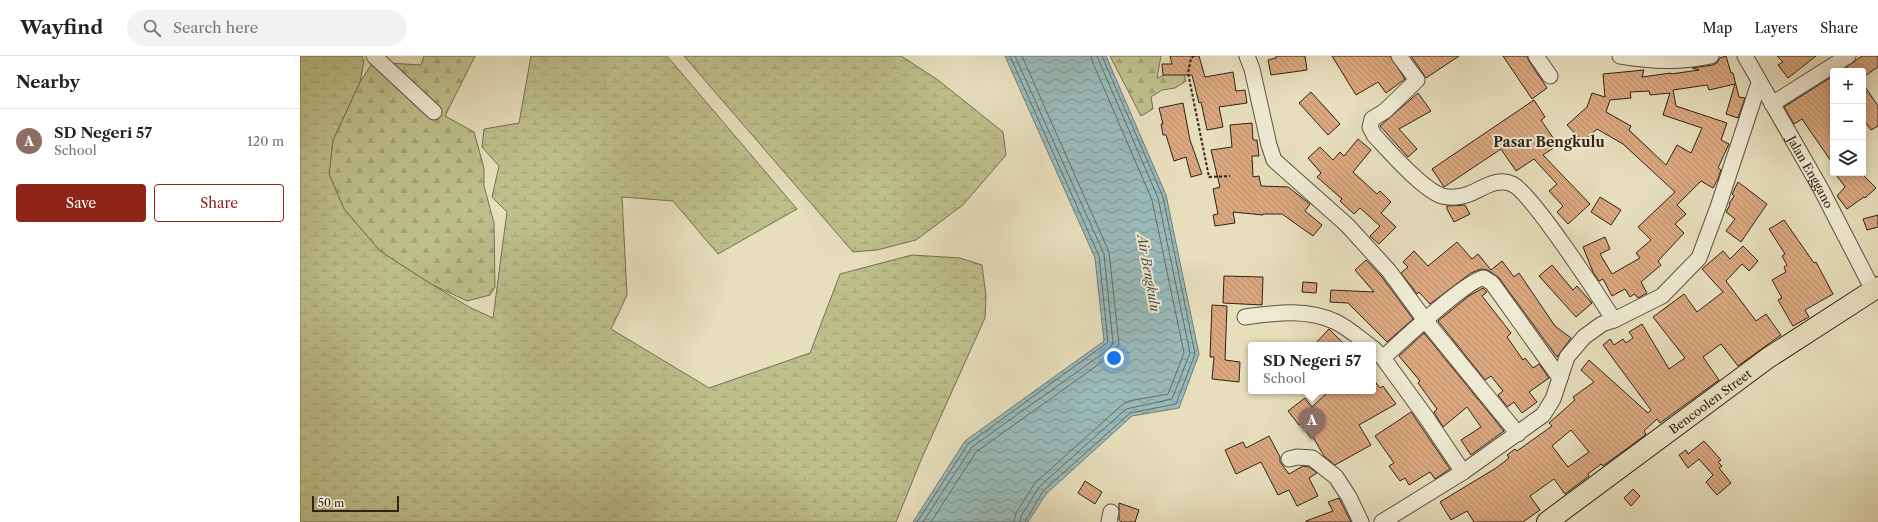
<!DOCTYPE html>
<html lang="en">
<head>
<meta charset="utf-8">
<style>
  body { margin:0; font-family:"Libre Caslon Text",serif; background:#f2f2f2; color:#222 }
  .controls { position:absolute; right:12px; top:12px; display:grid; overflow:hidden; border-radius:4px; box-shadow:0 2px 10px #0003 }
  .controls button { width:36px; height:36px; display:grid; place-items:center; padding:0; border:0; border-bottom:1px solid #e0e0e0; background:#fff; color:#222; font:20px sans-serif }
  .scale { position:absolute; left:12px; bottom:10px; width:87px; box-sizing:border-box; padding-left:4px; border:2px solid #2f2219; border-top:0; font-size:11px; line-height:14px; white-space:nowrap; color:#2f2219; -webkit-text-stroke:3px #efead3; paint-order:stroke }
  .you { position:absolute; left:814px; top:302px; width:14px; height:14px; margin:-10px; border:3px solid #fff; border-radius:50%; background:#1a73e8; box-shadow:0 0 0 6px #1a73e833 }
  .badge { display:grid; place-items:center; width:26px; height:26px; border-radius:50%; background:#8f2418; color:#fff; font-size:13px; font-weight:700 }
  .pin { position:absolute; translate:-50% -33px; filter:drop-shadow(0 1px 2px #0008) }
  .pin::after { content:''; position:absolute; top:21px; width:14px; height:12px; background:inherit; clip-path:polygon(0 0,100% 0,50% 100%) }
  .popup { position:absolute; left:948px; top:286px; width:128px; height:52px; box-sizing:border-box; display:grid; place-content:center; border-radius:4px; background:#fff; filter:drop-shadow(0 1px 3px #0005); font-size:13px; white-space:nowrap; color:#767676 }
  .popup b { font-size:15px; color:#222 }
  .popup::after { content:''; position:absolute; left:50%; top:100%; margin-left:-8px; border:8px solid transparent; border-top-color:#fff }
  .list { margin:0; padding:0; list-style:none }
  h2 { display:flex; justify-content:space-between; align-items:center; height:52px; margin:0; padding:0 16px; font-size:17px }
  h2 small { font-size:13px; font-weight:400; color:#767676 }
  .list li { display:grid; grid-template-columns:26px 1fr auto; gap:12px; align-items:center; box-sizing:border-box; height:64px; padding:0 16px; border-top:1px solid #e0e0e0 }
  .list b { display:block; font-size:15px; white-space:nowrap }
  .list p { margin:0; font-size:13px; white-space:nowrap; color:#767676 }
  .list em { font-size:13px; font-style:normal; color:#767676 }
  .actions { display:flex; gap:8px; padding:12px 16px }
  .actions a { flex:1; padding:9px 0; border:1px solid #8f2418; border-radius:4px; text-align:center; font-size:14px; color:#8f2418 }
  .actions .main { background:#8f2418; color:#fff }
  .icon { flex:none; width:22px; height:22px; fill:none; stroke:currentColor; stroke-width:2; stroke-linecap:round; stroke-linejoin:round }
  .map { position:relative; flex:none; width:1578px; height:466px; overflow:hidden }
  header { display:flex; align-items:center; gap:24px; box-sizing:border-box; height:56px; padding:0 20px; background:#fff; border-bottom:1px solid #e0e0e0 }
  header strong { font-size:19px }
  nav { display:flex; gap:22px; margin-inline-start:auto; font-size:14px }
  .search { width:280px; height:36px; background:#f2f2f2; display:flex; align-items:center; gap:10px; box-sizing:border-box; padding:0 14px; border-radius:22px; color:#767676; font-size:15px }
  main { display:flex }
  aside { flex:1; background:#fff }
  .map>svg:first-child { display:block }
  .forest { fill:url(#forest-firs); stroke:#767052 }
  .wetland { fill:url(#wetland-marsh); stroke:#767052 }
  .water { fill:url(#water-waves); stroke:#6f7d79 }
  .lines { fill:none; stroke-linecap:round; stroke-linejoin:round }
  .shore { stroke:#646e69; stroke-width:1 }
  .building { fill:url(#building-back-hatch); stroke:#2f2219; fill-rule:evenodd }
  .minor-casing { stroke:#5d5142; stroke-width:17 }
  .major-casing { stroke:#2f2219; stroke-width:22 }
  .path { stroke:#2f2219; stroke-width:2; stroke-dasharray:3 2; stroke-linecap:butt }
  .minor { stroke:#efead3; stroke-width:15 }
  .major { stroke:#e7debc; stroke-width:20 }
  .labels { text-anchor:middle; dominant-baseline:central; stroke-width:4; stroke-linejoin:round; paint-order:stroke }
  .street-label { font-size:12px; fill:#2f2219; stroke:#efead3 }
  .water-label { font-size:13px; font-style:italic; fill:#4f5049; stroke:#efead3 }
  .quarter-label { font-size:14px; font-weight:bold; fill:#2f2219; stroke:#efead3 }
</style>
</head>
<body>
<header>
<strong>Wayfind</strong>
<div class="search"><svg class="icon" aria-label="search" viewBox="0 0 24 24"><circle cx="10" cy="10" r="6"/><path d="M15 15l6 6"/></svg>Search here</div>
<nav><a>Map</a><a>Layers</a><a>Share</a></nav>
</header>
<main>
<aside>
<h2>Nearby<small></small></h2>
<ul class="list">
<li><span class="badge" style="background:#8d6e63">A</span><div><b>SD Negeri 57</b><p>School</p></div><em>120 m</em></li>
</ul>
<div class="actions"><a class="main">Save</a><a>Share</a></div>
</aside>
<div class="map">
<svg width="1578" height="466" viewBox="0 0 1578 466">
  <defs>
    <pattern id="forest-firs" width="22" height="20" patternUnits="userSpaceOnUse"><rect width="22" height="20" fill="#bdbf8b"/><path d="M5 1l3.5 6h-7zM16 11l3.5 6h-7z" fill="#a3a477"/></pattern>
    <pattern id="wetland-marsh" width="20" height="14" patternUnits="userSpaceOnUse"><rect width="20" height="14" fill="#bdbf8b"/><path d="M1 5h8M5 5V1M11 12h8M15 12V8" fill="none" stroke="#a3a477"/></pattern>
    <pattern id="water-waves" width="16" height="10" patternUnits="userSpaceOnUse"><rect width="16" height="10" fill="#9abab9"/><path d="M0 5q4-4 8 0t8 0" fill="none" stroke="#7e9796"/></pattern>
    <pattern id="building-back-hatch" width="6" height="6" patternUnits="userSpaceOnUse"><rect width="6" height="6" fill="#daa77f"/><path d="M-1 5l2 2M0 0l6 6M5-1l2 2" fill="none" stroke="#bb8f6d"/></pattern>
  </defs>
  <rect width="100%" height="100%" fill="#e7debc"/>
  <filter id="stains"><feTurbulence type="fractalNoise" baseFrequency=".005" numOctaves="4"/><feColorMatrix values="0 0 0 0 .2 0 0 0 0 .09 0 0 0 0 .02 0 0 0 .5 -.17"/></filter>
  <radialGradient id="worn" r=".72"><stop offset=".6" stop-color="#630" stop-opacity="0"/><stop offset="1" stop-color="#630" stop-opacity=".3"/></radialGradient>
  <!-- forest -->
  <path class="forest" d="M124 0H175L145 60 174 76 184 112V130L194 167 195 231 190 239 167 245 131 228 80 195 44 153 29 118 33 84 60 26 73 6 121 9Z
    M810 0H861L857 22 872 16 884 19 886 25 875 32 862 34 851 41 853 53 841 60Z"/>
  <!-- wetland -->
  <path class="wetland" d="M0 0H62L64 5 60 26 33 84 29 118 44 153 80 195 131 228 169 251 193 262 207 156 192 141 199 110 182 91 184 73 219 67 231 0H367L497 153 418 198 373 145 322 141 327 239 311 273 409 332 510 297 540 218 612 199 660 202 682 209 686 240 685 262 621 404 596 466H0Z
    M384 0H601L638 24 703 76 706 99 663 149 616 184 577 194 553 196Z"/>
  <!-- water -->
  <path class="water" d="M705 0H806L866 139 899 298 879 352 832 360 746 438 728 466H613L665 385 804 285 795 202Z"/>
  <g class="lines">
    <!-- shore -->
    <path class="shore" d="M617 466 668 388 808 286 799 200 710 0
      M623 466 672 391 809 293 813 287 804 198 715 0
      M631 466 676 396 813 298 819 288 809 196 722 0
      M714 466 716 457 735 427 823 348 829 345 868 338 884 297 852 144 793 7 791 0
      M720 466 721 460 739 431 826 353 872 343 890 297 858 142 797 0
      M725 466 743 435 830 357 876 348 895 298 863 141 802 0"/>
  </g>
  <!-- building -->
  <path class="building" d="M870 0H899L905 21 933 16 936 35 945 34 947 47 919 51 923 71 907 74 901 46 899 47 892 19H863L862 8H872Z
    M976 0H1005L1007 14 971 19 968 4 976 2Z
    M1032 0H1090L1105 23 1086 37 1078 26 1056 39Z
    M1111 0H1159L1126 22Z
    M1203 0H1227L1229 5 1247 32 1232 43Z
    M1426 0 1431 17H1433L1439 41 1445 42 1438 62 1426 58 1435 28 1409 34 1407 29 1373 34 1376 50 1427 67 1421 84 1429 88 1418 112 1421 114 1418 123 1413 132 1401 125 1377 149 1386 158 1375 168 1384 177 1358 205 1361 209 1341 226 1347 237 1338 242 1334 238 1330 241 1325 233 1312 240 1303 223 1299 225 1293 216 1283 191 1305 181 1310 193 1300 198 1312 218 1340 202 1336 197 1351 184 1338 171 1375 136 1323 88 1297 73 1283 86 1267 69 1287 51 1292 37 1305 41 1303 18 1344 14 1342 21 1371 17V18L1399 14 1392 12 1413 9 1417 7 1420 2ZM1349 35 1350 39 1370 37 1363 59 1402 72 1391 97 1377 89 1366 109 1329 74 1331 70 1306 56 1310 44 1331 42 1330 36Z
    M1477 0H1516L1488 22 1478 9 1483 6Z
    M1562 0H1578V11L1563 21V15H1541Z
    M1533 20V108L1502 63 1494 68 1484 51Z
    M1563 28 1578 50V70L1571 74 1563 63Z
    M1011 36 1040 68 1028 79 999 47Z
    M1118 37 1131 55 1099 73 1117 93 1108 101 1080 70Z
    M1234 44 1245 61 1241 64 1258 89 1243 99 1290 148 1268 168 1257 156 1263 150 1249 135 1257 128 1234 103 1216 115 1201 93 1144 131 1132 113Z
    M883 47 890 84 902 118 891 121 886 101 874 105 866 79H863L861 68H863L859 52Z
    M952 67 953 84H957L959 100H952L953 121 959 120 961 130 988 131 1010 148 1005 155 1022 169 1013 180 982 158H963V159L933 156 935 167 915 170 913 159 918 158 913 133 920 131 911 94 932 91 930 69Z
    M1058 83 1071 94 1053 116 1077 138 1080 135 1091 146 1081 157 1096 171 1079 188 1070 180 1080 170 1060 152 1054 158 1040 145 1042 143 1017 121 1021 117 1008 102 1020 91 1033 104 1040 96 1044 100Z
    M1535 117H1561L1576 132 1565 142 1564 141 1547 153 1537 140 1545 131Z
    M1438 126 1467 148 1441 186 1426 175 1435 163 1426 156 1430 149 1429 148 1434 140 1432 138Z
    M1300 141 1321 154 1311 169 1291 156Z
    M1165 149 1170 158 1154 166 1147 153V150Z
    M1578 159V171L1567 174 1563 163Z
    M1484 164 1514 207 1516 206 1533 238 1505 254 1509 261 1493 270 1478 244 1482 242 1472 224 1486 216 1484 211 1487 209 1482 200 1485 198 1469 173Z
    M1157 186 1172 203 1178 198 1191 214 1202 205 1214 221 1219 217 1255 270 1271 282 1257 301 1199 222 1188 214 1181 213 1171 217 1130 248 1119 236 1117 238 1101 217 1108 211 1103 206 1114 195 1128 210Z
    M1443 190 1458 205 1449 215 1442 208 1426 225 1456 265 1466 258 1481 279 1438 310 1421 288 1403 301 1419 324 1360 367 1357 363 1344 375 1346 378 1344 380 1303 410 1301 408 1288 418 1289 420 1265 438 1254 423 1230 440 1240 454 1223 466H1174L1167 455 1151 464 1140 446 1196 412 1209 402 1207 399 1215 393 1217 395 1252 370 1249 367 1275 344 1273 341 1294 326 1281 314 1289 304 1348 357 1351 354 1303 289 1310 283 1314 289 1323 283 1326 287 1333 282 1329 276 1342 268 1369 313 1385 302 1353 261 1384 238 1397 256 1423 236 1402 213 1423 195 1430 203ZM1271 374 1289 396 1268 411 1252 390Z
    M1066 204 1082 221 1113 263 1087 286 1048 247 1030 246 1031 234 1074 236 1055 214Z
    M1252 209 1273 234 1277 230 1292 247 1276 261 1239 220Z
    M924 220 963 221 962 249 923 247Z
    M1003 226 1017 227 1016 237 1002 236Z
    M1183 232 1187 236 1182 240 1211 277 1207 281 1223 304 1225 302 1233 312 1239 308 1249 322 1229 336 1237 346 1222 357 1214 346 1207 351 1198 339 1203 335 1191 320 1185 324 1138 265 1169 240Z
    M912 249 927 250 925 304 940 306 939 326 912 323 914 301H910Z
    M1029 273 1045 289H1014Z
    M1124 277 1204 375 1171 399 1161 384 1181 371 1167 351 1143 371 1134 356 1137 353 1118 327 1120 325 1099 300Z
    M1073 323 1080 332 1083 330 1096 348 1059 369 1071 389 1035 409 1024 400 1013 381 1011 382 1001 368 999 369 988 355 1005 342 1012 351 1029 335H1073Z
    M1111 356 1150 413 1135 423 1130 416 1109 429 1105 422 1100 425 1089 410 1094 407 1075 380Z
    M969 380 980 401V406L989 418 1003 410 1009 411 1017 417 1009 422 1018 440 997 450 989 434 978 439 961 406 936 418 925 394 943 386 946 392Z
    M1404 385 1421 404 1418 406 1422 410 1419 412 1431 427 1417 439 1406 426 1413 419 1399 403 1388 412 1379 399 1386 394 1388 398Z
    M785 425 802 436 795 448 778 437Z
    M1333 433 1340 440 1331 450 1324 442Z
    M1039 442 1051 466H1006V465L1033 455 1028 446Z
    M819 447 839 454 835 466H822L819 464Z"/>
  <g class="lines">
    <defs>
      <g id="minor">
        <path d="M74 0 134 56"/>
        <path d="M947 0 952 13 969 89 974 104 1047 169 1089 215 1125 264 1218 378"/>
        <path d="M1099 0 1117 24 1085 55 1072 63 1070 71 1074 79C1089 95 1122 133 1142 140 1150 142 1161 141 1169 138 1182 133 1197 121 1212 128 1230 135 1300 242 1314 264"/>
        <path d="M1236 0 1250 20"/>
        <path d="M1320 0C1353 5 1378 7 1411 0"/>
        <path id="s1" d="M1445 0 1521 133 1573 234"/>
        <path d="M1472 48 1548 0"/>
        <path d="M945 261C975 257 1007 252 1036 266 1048 272 1058 281 1069 289"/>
        <path d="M1073 292 1083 302 1126 361 1163 416"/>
        <path d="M1083 302C1098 288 1169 222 1184 222L1192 227 1260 322"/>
        <path d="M989 403 997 401 1012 402 1036 421 1049 441 1061 466"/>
        <path d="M809 466 811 456"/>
        <path d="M1082 466 1163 416 1243 359 1253 343 1267 301 1284 281 1302 268 1314 264 1362 240 1399 202 1418 151 1459 27"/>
      </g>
      <g id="major">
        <path id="s2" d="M1247 466 1468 302 1578 231"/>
      </g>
    </defs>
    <!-- minor casing -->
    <use href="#minor" class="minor-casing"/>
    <!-- major casing -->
    <use href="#major" class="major-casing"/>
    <!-- path -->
    <path class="path" d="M894 0 891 2 888 17 909 121 930 120"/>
    <!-- minor -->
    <use href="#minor" class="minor"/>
    <!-- major -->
    <use href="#major" class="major"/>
  </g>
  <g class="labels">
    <!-- street labels -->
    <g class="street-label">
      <text stroke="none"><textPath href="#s1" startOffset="133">Jalan Enggano</textPath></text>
      <text stroke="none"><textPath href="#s2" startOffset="203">Bencoolen Street</textPath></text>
    </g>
    <!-- water labels -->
    <g class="water-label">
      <text transform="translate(849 217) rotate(80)">Air Bengkulu</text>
    </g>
    <!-- quarter labels -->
    <g class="quarter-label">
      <text x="1249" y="86">Pasar Bengkulu</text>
    </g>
  </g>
  <rect width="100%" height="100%" filter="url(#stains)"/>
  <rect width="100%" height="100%" fill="url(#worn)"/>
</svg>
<div class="controls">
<button>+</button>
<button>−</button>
<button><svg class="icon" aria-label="layers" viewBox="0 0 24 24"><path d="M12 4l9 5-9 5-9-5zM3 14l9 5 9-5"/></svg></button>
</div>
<div class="scale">50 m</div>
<div class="you"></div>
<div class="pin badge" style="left:1012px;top:384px;background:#8d6e63">A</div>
<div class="popup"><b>SD Negeri 57</b>School</div>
</div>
</main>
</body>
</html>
